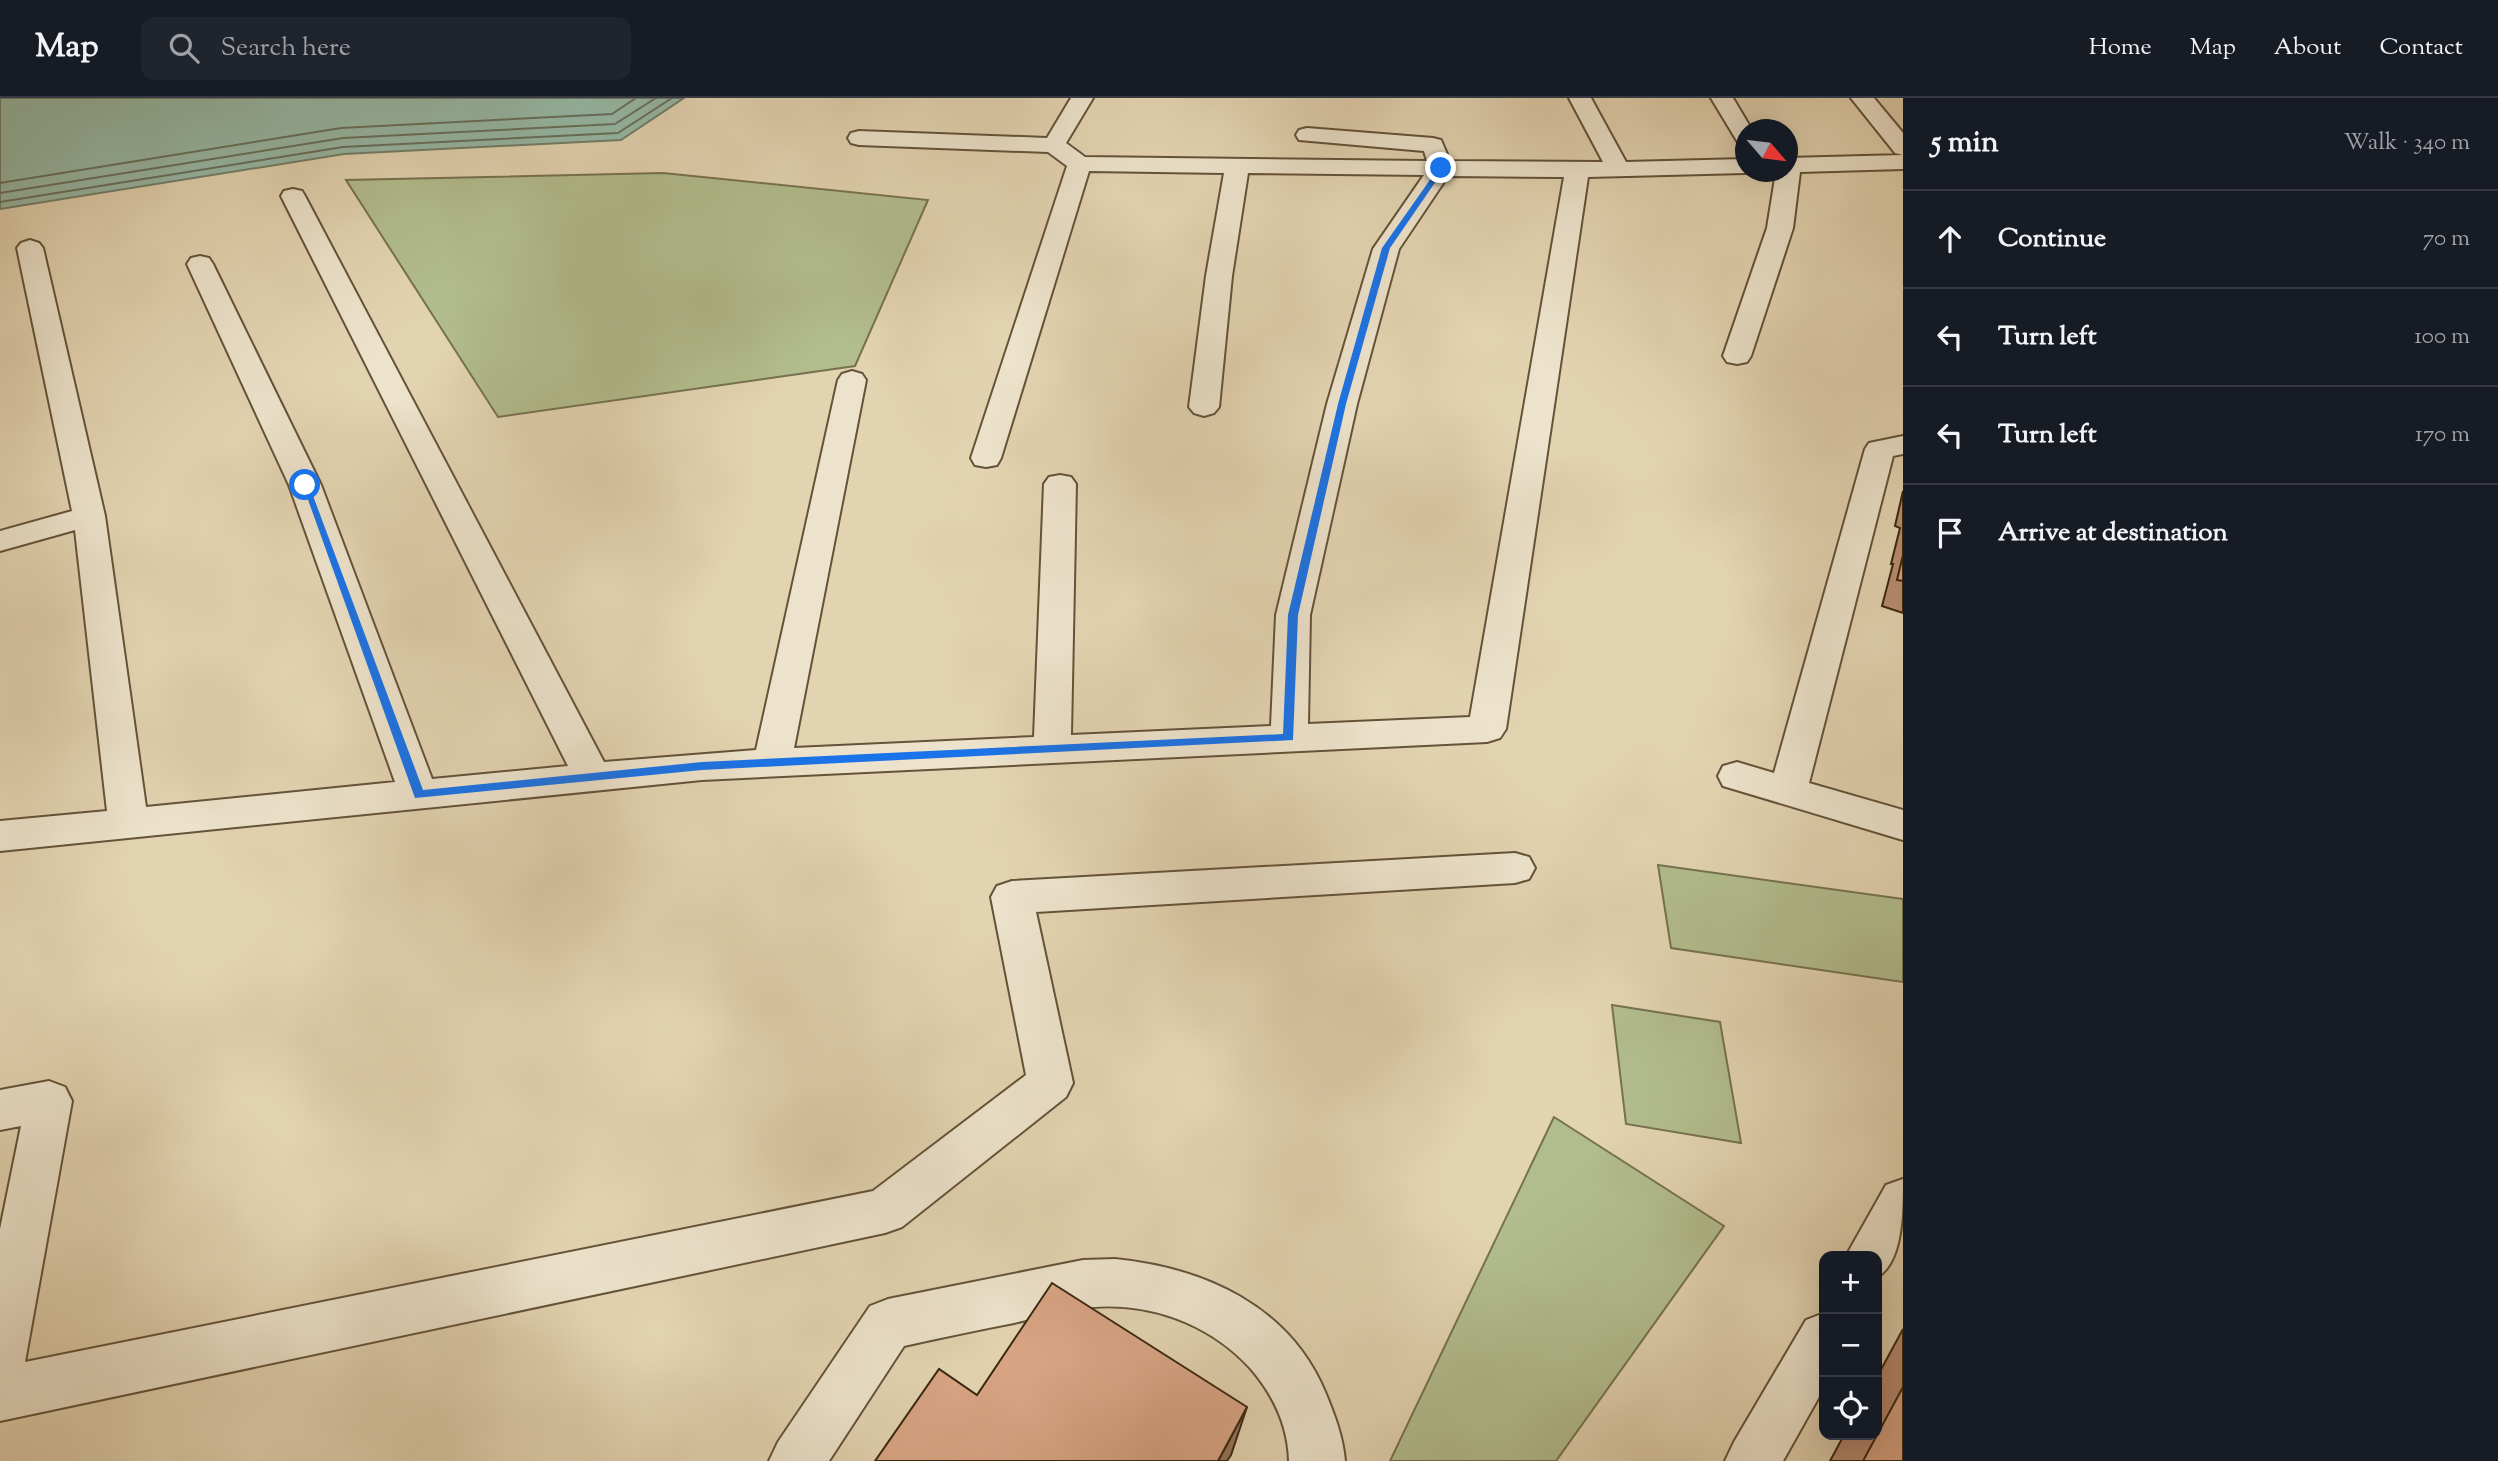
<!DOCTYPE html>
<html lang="en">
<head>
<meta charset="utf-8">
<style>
  body { margin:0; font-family:"Sorts Mill Goudy",serif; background:#20242c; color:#f1f3f6 }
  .controls { position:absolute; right:21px; bottom:21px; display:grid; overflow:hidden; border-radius:14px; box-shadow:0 7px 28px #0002 }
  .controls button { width:63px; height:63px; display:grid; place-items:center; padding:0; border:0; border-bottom:2px solid #363941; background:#171b24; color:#f1f3f6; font:35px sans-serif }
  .compass { position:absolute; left:1735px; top:21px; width:63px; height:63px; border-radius:50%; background:#171b24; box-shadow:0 7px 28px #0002; rotate:118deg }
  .stop { position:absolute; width:21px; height:21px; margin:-16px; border:5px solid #1a73e8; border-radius:50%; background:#fff }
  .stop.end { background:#1a73e8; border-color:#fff; box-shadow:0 2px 7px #0008 }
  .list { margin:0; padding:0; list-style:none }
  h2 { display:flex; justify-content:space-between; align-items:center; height:91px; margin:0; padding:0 28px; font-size:30px }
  h2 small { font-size:23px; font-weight:400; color:#9ea1a6 }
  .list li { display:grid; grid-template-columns:46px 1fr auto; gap:21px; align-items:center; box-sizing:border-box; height:98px; padding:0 28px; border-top:2px solid #363941 }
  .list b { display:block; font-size:26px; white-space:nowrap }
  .list em { font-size:23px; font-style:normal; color:#9ea1a6 }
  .icon { flex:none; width:38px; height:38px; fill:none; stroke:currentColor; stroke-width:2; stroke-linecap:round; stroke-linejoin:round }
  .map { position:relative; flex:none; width:1903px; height:1363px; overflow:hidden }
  header { display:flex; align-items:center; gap:42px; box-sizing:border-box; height:98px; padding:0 35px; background:#171b24; border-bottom:2px solid #363941 }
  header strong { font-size:33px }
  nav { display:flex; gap:38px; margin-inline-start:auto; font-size:24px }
  .search { width:490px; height:63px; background:#20242c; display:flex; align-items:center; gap:18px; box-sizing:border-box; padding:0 24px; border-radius:14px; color:#9ea1a6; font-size:26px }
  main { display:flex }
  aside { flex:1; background:#171b24 }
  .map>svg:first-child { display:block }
  .green { fill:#b2bd8d; stroke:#76724f; stroke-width:2 }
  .water { fill:#96b9a6; stroke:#717f6a; stroke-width:2 }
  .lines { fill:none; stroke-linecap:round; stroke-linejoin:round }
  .shore { stroke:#68705c; stroke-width:2 }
  .minor-casing { stroke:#645339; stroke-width:4 }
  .minor { fill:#ede3cc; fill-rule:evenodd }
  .wall { fill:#ba8d72; stroke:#392811; stroke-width:2 }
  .shaded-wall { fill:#97735c; stroke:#392811; stroke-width:2 }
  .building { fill:#d8a484; stroke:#392811; stroke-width:2 }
  .route { fill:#1a73e8 }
</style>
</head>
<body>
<header>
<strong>Map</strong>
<div class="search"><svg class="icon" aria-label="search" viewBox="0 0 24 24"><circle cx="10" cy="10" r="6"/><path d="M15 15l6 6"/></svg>Search here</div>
<nav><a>Home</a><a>Map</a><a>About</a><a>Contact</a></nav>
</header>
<main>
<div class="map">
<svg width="1903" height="1363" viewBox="0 0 1903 1363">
  <rect width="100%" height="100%" fill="#e3d4b1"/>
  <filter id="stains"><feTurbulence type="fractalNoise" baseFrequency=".00286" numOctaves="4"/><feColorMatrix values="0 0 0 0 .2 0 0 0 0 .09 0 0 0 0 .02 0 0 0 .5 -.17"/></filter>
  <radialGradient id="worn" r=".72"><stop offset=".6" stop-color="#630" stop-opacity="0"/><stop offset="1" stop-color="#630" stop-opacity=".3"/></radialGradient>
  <!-- green -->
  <path class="green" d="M663 75 928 102 855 268 498 319 346 82Z
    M1658 767 1903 801V884L1671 850Z
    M1612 907 1720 924 1741 1045 1626 1026Z
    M1554 1019 1724 1128 1556 1363H1390Z"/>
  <!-- water -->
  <path class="water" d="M0 0H684L621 42 344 56 0 111Z"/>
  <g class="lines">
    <!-- shore -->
    <path class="shore" d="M0 85 341 30 612 16 636 0
      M0 95 343 40 615 26 656 0
      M0 104 343 49 618 35 672 0"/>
    <defs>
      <path id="minor" d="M1071 0H1093L1066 45 1085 59 1427 63 1424 53 1299 42 1296 37 1299 32 1307 30 1433 40 1441 42 1450 63 1603 64 1569 0H1591L1626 64 1745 61V74H1751L1745 75 1588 79 1506 631 1500 640 1487 644 702 682 0 753V723L107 713 75 432 0 453V433L72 413 17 150 21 145 30 142 39 145 43 150 105 418 146 709 395 684 289 387 187 166 191 160 200 158 209 160 213 166 321 387 432 681 568 668 281 98 284 93 293 91 302 93 305 98 604 664 756 652 838 282 842 276 852 273 862 276 866 282 794 650 1034 639 1044 386 1049 379 1060 377 1071 379 1076 386 1071 637 1271 628 1276 517 1327 306 1373 151 1424 77 1248 75 1232 178 1219 309 1214 315 1204 318 1194 315 1189 309 1206 178 1224 75 1089 73 1001 360 997 367 986 369 975 367 971 360 1067 68 1048 54 859 47 851 45 848 40 851 35 859 33 1047 40ZM1448 78 1564 79 1470 619 1308 626 1310 517 1357 306 1399 151Z
        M1711 0H1733L1752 32H1745V45L1737 43Z
        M1851 0H1874L1903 35V57L1895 55Z
        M1903 57V71L1800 74 1793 130 1751 258 1747 264 1737 266 1727 264 1723 258 1767 130 1776 74H1787V60Z
        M1903 338V356L1893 358 1809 685 1903 712V742L1723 688 1718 678 1723 668 1737 664 1774 675 1865 351 1869 345Z
        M1515 755 1529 759 1535 770 1529 781 1515 785 1036 814 1073 985 1066 999 902 1129 885 1135 0 1323V1131L21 1028 0 1032V992L49 983 65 989 72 1003 25 1264 873 1093 1026 977 991 799 997 788 1012 783Z
        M1903 1081C1903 1113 1903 1165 1877 1179V1158H1846L1886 1087Z
        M1115 1161C1205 1170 1290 1208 1326 1296 1335 1318 1343 1339 1345 1363H1289C1288 1328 1274 1298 1251 1271 1209 1224 1145 1202 1082 1210 1059 1213 1036 1220 1014 1225 977 1232 940 1240 904 1248L829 1363H769L778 1344 870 1208 888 1201 1083 1162Z
        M1824 1215V1290L1783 1363H1725L1734 1344 1806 1222Z"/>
    </defs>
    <!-- minor casing -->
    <use href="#minor" class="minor-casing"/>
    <!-- minor -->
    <use href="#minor" class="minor"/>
  </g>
  <!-- wall -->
  <path class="wall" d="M1903 393V515L1882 508 1893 466H1891L1900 430 1895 428Z
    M1903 1231V1363H1830L1844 1337H1877V1279Z"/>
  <!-- shaded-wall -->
  <path class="shaded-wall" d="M1247 1309 1231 1357 1227 1363H1218Z"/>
  <!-- building -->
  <path class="building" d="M1903 457V483L1897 482Z
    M1052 1185 1247 1309 1218 1363H875L939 1271 977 1297Z
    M1903 1289V1363H1863Z"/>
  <!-- route -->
  <path class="route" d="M1439 69 1445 70 1390 150 1346 306 1298 517 1293 642 702 672 415 700 302 385 309 387 423 692 702 664 1283 636 1288 517 1338 306 1382 150Z"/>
  <rect width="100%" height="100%" filter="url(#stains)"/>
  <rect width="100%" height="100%" fill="url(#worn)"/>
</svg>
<div class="controls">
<button>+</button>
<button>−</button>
<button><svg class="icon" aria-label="locate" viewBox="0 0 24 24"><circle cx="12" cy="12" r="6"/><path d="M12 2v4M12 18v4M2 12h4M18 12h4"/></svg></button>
</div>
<svg class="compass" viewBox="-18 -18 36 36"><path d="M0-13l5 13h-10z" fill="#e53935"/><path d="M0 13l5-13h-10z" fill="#9ea1a6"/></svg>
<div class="stop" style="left:305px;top:387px"></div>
<div class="stop end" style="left:1441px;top:70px"></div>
</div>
<aside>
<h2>5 min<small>Walk · 340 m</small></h2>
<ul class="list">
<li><svg class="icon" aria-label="ahead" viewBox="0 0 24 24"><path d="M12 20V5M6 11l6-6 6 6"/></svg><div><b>Continue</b></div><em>70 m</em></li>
<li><svg class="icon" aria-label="left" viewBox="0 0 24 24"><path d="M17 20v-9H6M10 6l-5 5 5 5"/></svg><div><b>Turn left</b></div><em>100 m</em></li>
<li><svg class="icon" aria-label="left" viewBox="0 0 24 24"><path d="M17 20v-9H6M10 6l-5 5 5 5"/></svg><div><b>Turn left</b></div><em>170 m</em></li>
<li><svg class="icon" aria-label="arrive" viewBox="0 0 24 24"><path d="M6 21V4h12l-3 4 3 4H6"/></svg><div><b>Arrive at destination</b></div></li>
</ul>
</aside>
</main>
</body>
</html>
